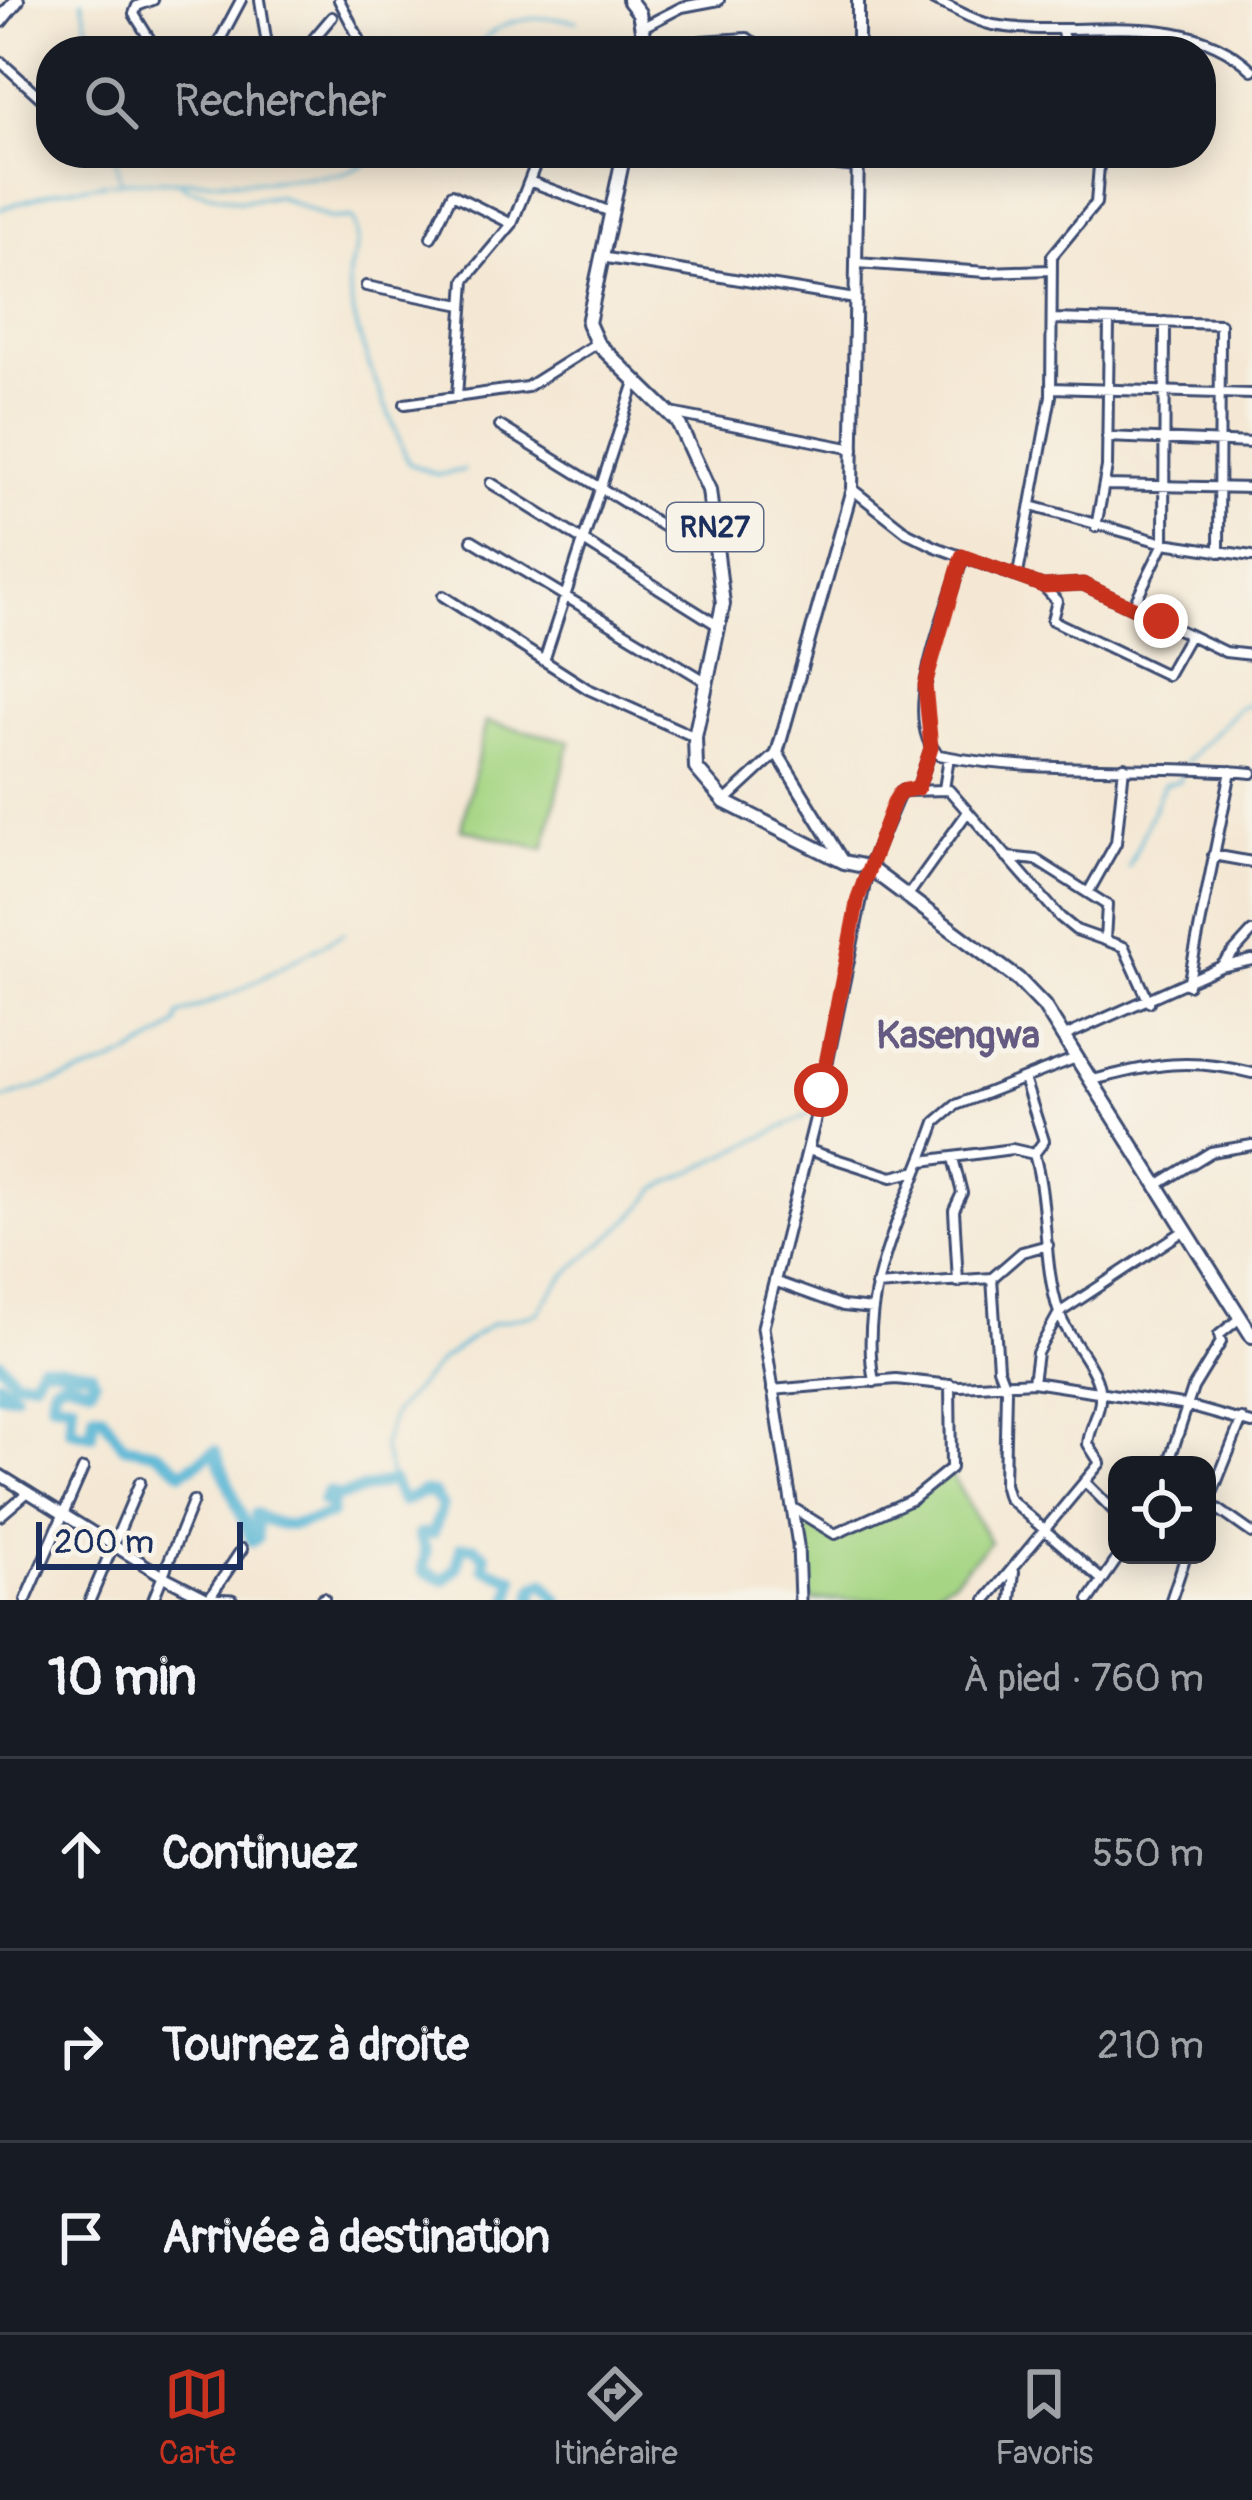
<!DOCTYPE html>
<html lang="fr">
<head>
<meta charset="utf-8">
<style>
  body { margin:0; font-family:Pangolin,sans-serif; background:#20242c; color:#f1f3f6 }
  .controls { position:absolute; right:36px; bottom:36px; display:grid; overflow:hidden; border-radius:24px; box-shadow:0 6px 30px #0003 }
  .controls button { width:108px; height:108px; display:grid; place-items:center; padding:0; border:0; border-bottom:3px solid #363941; background:#171b24; color:#f1f3f6; font:60px sans-serif }
  .scale { position:absolute; left:36px; bottom:30px; width:207px; box-sizing:border-box; padding-left:12px; border:6px solid #1b2f5e; border-top:0; font-size:33px; line-height:42px; white-space:nowrap; color:#1b2f5e; -webkit-text-stroke:9px #f7f3e8; paint-order:stroke }
  .stop { position:absolute; width:36px; height:36px; margin:-27px; border:9px solid #c8321e; border-radius:50%; background:#fff }
  .stop.end { background:#c8321e; border-color:#fff; box-shadow:0 3px 12px #0008 }
  .list { margin:0; padding:0; list-style:none }
  h2 { display:flex; justify-content:space-between; align-items:center; height:156px; margin:0; padding:0 48px; font-size:51px }
  h2 small { font-size:39px; font-weight:400; color:#9ea1a6 }
  .list li { display:grid; grid-template-columns:78px 1fr auto; gap:36px; align-items:center; box-sizing:border-box; height:192px; padding:0 48px; border-top:3px solid #363941 }
  .list b { display:block; font-size:45px; white-space:nowrap }
  .list em { font-size:39px; font-style:normal; color:#9ea1a6 }
  .icon { flex:none; width:66px; height:66px; fill:none; stroke:currentColor; stroke-width:2; stroke-linecap:round; stroke-linejoin:round }
  .map { position:relative; flex:none; width:1252px; height:1600px; overflow:hidden }
  .search { position:absolute; background:#171b24; box-shadow:0 6px 30px #0003; left:36px; right:36px; top:36px; height:132px; display:flex; align-items:center; gap:30px; box-sizing:border-box; padding:0 42px; border-radius:48px; color:#9ea1a6; font-size:45px }
  .sheet { height:732px; background:#171b24 }
  nav { display:flex; justify-content:space-around; align-items:center; box-sizing:border-box; height:168px; border-top:3px solid #363941; background:#171b24; font-size:33px; color:#9ea1a6 }
  nav a { display:grid; justify-items:center; gap:6px }
  nav .on { color:#c8321e }
  .map>svg:first-child { display:block }
  .green { fill:#a6d684; stroke:#608271; stroke-width:3 }
  .lines { fill:none; stroke-linecap:round; stroke-linejoin:round }
  .stream { stroke:#56b5d5; stroke-width:3 }
  .river { stroke:#56b5d5; stroke-width:12 }
  .minor-casing { stroke:#3c4b70; stroke-width:14 }
  .tertiary-casing { stroke:#3c4b70; stroke-width:15 }
  .secondary-casing { stroke:#3c4b70; stroke-width:16 }
  .primary-casing { stroke:#3c4b70; stroke-width:18 }
  .minor { stroke:#fff; stroke-width:8 }
  .tertiary { stroke:#fff; stroke-width:9 }
  .secondary { stroke:#fff; stroke-width:10 }
  .primary { stroke:#fff; stroke-width:12 }
  .route { stroke:#c8321e; stroke-width:15 }
  .labels { text-anchor:middle; dominant-baseline:central; stroke-width:10; stroke-linejoin:round; paint-order:stroke }
  .shield { fill:#f7f3e8; stroke:#5d6a87; stroke-width:3 }
  .shield-label { font-size:30px; font-weight:bold; fill:#1b2f5e }
  .quarter-label { font-size:39px; font-weight:bold; fill:#655a82; stroke:#f7f3e8 }
</style>
</head>
<body>
<div class="map">
<svg width="1252" height="1600" viewBox="0 0 1252 1600">
  <rect width="100%" height="100%" fill="#f7f3e8"/>
  <filter id="ink" filterUnits="userSpaceOnUse"><feTurbulence type="fractalNoise" baseFrequency=".00833" numOctaves="2"/><feDisplacementMap in="SourceGraphic" scale="24" xChannelSelector="R" yChannelSelector="G"/><feConvolveMatrix kernelMatrix="1 2 1 2 8 2 1 2 1" color-interpolation-filters="sRGB"/></filter>
  <filter id="wash" filterUnits="userSpaceOnUse"><feTurbulence type="fractalNoise" baseFrequency=".004" numOctaves="4" result="noise"/><feDisplacementMap in="SourceGraphic" scale="48" xChannelSelector="R" yChannelSelector="G"/><feGaussianBlur stdDeviation="2.7" result="paint"/><feColorMatrix in="noise" values="0 0 0 0 0 0 0 0 0 0 0 0 0 0 0 0 0 1.4 0 .05"/><feComposite in="paint" operator="in"/></filter>
  <g filter="url(#wash)">
    <rect width="100%" height="100%" fill="#f4e8d4"/>
    <!-- green -->
    <path class="green" d="M486 722 570 741 544 849 461 829Z
      M950 1472 990 1542 953 1580 932 1592 934 1600H810L806 1523 831 1539 915 1498Z"/>
    <g class="lines">
      <!-- stream -->
      <path class="stream" d="M82 0 93 51
        M475 51C495 16 542 15 577 21
        M115 153 120 180
        M179 181 186 188 240 201 277 196 331 219 352 218C366 254 345 258 349 288 357 350 387 404 408 463L438 475 464 470
        M0 209 59 190 127 181H263L342 174 392 153
        M1186 762 1239 708 1252 704
        M1129 867 1164 784 1179 781 1182 773
        M0 1100C63 1077 123 1069 177 1024L179 1015 238 991 344 933
        M821 1109 838 1102
        M392 1481 383 1446 393 1414 441 1360 491 1324 538 1313C565 1259 624 1237 656 1189L812 1113"/>
      <!-- river -->
      <path class="river" d="M0 1362 15 1380H34L41 1365 91 1372 94 1380
        M94 1380 91 1387 65 1380 54 1385 52 1402 72 1403 70 1430 91 1435 94 1414H101L124 1446 156 1452 182 1472 215 1451 252 1541 257 1538 256 1514C284 1532 300 1524 331 1514L332 1505 323 1501 327 1492 340 1496 392 1481 402 1502 423 1492 434 1494 442 1506 433 1533 419 1535 426 1551 423 1570 444 1580 457 1568 461 1547H474L485 1556 484 1568 514 1579 510 1600
        M0 1383 15 1394H0
        M532 1600 535 1587 544 1583 558 1600"/>
    </g>
  </g>
  <g filter="url(#ink)">
    <g class="lines">
      <defs>
        <path id="minor" d="M153 0 137 6 134 14 157 51
          M260 0 268 51
          M339 0 364 48
          M933 0C953 7 972 21 993 25 1079 40 1183 4 1252 70
          M643 27 682 7 719 0
          M1061 29 1068 51
          M214 51 241 0
          M303 51 332 17
          M607 51 644 37
          M697 51 701 41 747 38 765 51
          M0 61 51 107
          M728 153 857 167
          M529 181 611 212
          M431 237 452 194 512 224
          M601 257 855 299
          M857 263 986 272 1051 270
          M366 286 462 305
          M1053 319 1220 324 1219 552
          M1051 388 1252 394
          M457 397 465 280 512 224 540 153
          M405 404 527 387 597 343
          M671 413 854 449
          M500 426 671 531 718 543
          M1107 437 1252 443
          M491 483 719 626
          M1105 485 1252 488
          M852 489 908 533 936 547 1043 586 1083 584 1225 652 1252 655
          M1031 506 1164 543 1252 556
          M1096 527 1107 467 1109 321
          M472 540 707 682
          M963 557C950 600 897 721 939 755 1041 775 1149 764 1252 773
          M1018 574 1051 396 1052 256 1096 203 1100 153
          M1044 587 1057 601 1052 620 1167 675 1189 636
          M443 596 588 689 695 737
          M1133 606 1164 543 1165 322
          M544 661 636 379
          M918 788 931 749
          M944 789 949 757
          M725 801 777 753
          M1213 855 1252 862
          M1007 857 1036 860 1088 893
          M869 866 901 791 949 790 1060 917 1076 930 1124 947 1149 1002
          M909 894 967 813
          M1105 940 1107 905 1088 893 1116 843 1124 767
          M1221 966 1252 932
          M1188 985 1231 771
          M1065 1036 1220 967 1252 960
          M1024 1079 1044 1141 1034 1154
          M1093 1080C1156 1064 1188 1057 1252 1073
          M808 1150 892 1177 913 1172
          M953 1158 962 1193 954 1210 958 1282
          M923 1161 1012 1149 1034 1154
          M1159 1184 1211 1152 1252 1145
          M992 1278 998 1368 1006 1389 1004 1484 1008 1498 1102 1580
          M774 1281 843 1306 873 1309
          M876 1286 992 1278 1022 1252 1048 1245
          M874 1382C857 1287 906 1208 936 1122L956 1105 1076 1058
          M1033 1382 1037 1353 1059 1313 1185 1230
          M772 1390 896 1379 960 1386 1033 1382 1188 1406 1252 1424
          M1168 1465 1193 1388 1221 1342 1219 1335 1240 1318
          M1087 1484 1117 1514
          M1208 1502 1252 1533
          M1207 1506 1242 1419
          M793 1508 835 1534 913 1499 951 1468 950 1384
          M0 1516 28 1492
          M26 1600 83 1469
          M90 1600 140 1482
          M153 1600 193 1501
          M208 1600 242 1549
          M321 1600 324 1598
          M986 1600 1100 1463 1088 1444C1089 1428 1100 1414 1100 1399 1101 1369 1068 1340 1059 1313 1042 1261 1049 1207 1034 1154
          M1011 1600 1014 1572
          M1089 1600 1120 1555
          M1171 1600 1186 1555"/>
        <path id="tertiary" d="M0 1475 163 1576 208 1599 232 1600
          M800 1600 798 1545 763 1327 815 1120 868 867"/>
        <path id="secondary" d="M858 0V51
          M844 862 777 753 852 489 858 153"/>
        <path id="primary" d="M629 0 639 13 646 51
          M0 21 17 0
          M624 153 588 323 597 343 678 422 709 490 723 604 695 737 696 768 725 802 844 862 868 867 1018 979 1044 1006 1252 1336"/>
      </defs>
      <!-- minor casing -->
      <use href="#minor" class="minor-casing"/>
      <!-- tertiary casing -->
      <use href="#tertiary" class="tertiary-casing"/>
      <!-- secondary casing -->
      <use href="#secondary" class="secondary-casing"/>
      <!-- primary casing -->
      <use href="#primary" class="primary-casing"/>
      <!-- minor -->
      <use href="#minor" class="minor"/>
      <!-- tertiary -->
      <use href="#tertiary" class="tertiary"/>
      <!-- secondary -->
      <use href="#secondary" class="secondary"/>
      <!-- primary -->
      <use href="#primary" class="primary"/>
    </g>
  </g>
  <g class="lines" filter="url(#ink)">
    <!-- route -->
    <path class="route" d="M821 1090 858 898 894 802 901 791 918 788 931 748 925 685 962 556 1043 586 1083 584 1161 621"/>
  </g>
  <g class="labels">
    <!-- shield labels -->
    <rect class="shield" x="667" y="503" width="96" height="48" rx="9"/>
    <g class="shield-label">
      <text x="715" y="527">RN27</text>
    </g>
    <!-- quarter labels -->
    <g class="quarter-label">
      <text x="958" y="1035">Kasengwa</text>
    </g>
  </g>
</svg>
<div class="controls">
<button><svg class="icon" aria-label="locate" viewBox="0 0 24 24"><circle cx="12" cy="12" r="6"/><path d="M12 2v4M12 18v4M2 12h4M18 12h4"/></svg></button>
</div>
<div class="scale">200 m</div>
<div class="stop" style="left:821px;top:1090px"></div>
<div class="stop end" style="left:1161px;top:621px"></div>
<div class="search"><svg class="icon" aria-label="search" viewBox="0 0 24 24"><circle cx="10" cy="10" r="6"/><path d="M15 15l6 6"/></svg>Rechercher</div>
</div>
<section class="sheet">
<h2>10 min<small>À pied · 760 m</small></h2>
<ul class="list">
<li><svg class="icon" aria-label="ahead" viewBox="0 0 24 24"><path d="M12 20V5M6 11l6-6 6 6"/></svg><div><b>Continuez</b></div><em>550 m</em></li>
<li><svg class="icon" aria-label="right" viewBox="0 0 24 24"><path d="M7 20v-9h11M14 6l5 5-5 5"/></svg><div><b>Tournez à droite</b></div><em>210 m</em></li>
<li><svg class="icon" aria-label="arrive" viewBox="0 0 24 24"><path d="M6 21V4h12l-3 4 3 4H6"/></svg><div><b>Arrivée à destination</b></div></li>
</ul>
</section>
<nav>
<a class="on"><svg class="icon" aria-label="map" viewBox="0 0 24 24"><path d="M3 6l6-2 6 2 6-2v14l-6 2-6-2-6 2zM9 4v14M15 6v14"/></svg>Carte</a>
<a><svg class="icon" aria-label="directions" viewBox="0 0 24 24"><path d="M12 3l9 9-9 9-9-9zM9 14v-3h6M13 9l2 2-2 2"/></svg>Itinéraire</a>
<a><svg class="icon" aria-label="saved" viewBox="0 0 24 24"><path d="M7 4h10v16l-5-4-5 4z"/></svg>Favoris</a>
</nav>
</body>
</html>
